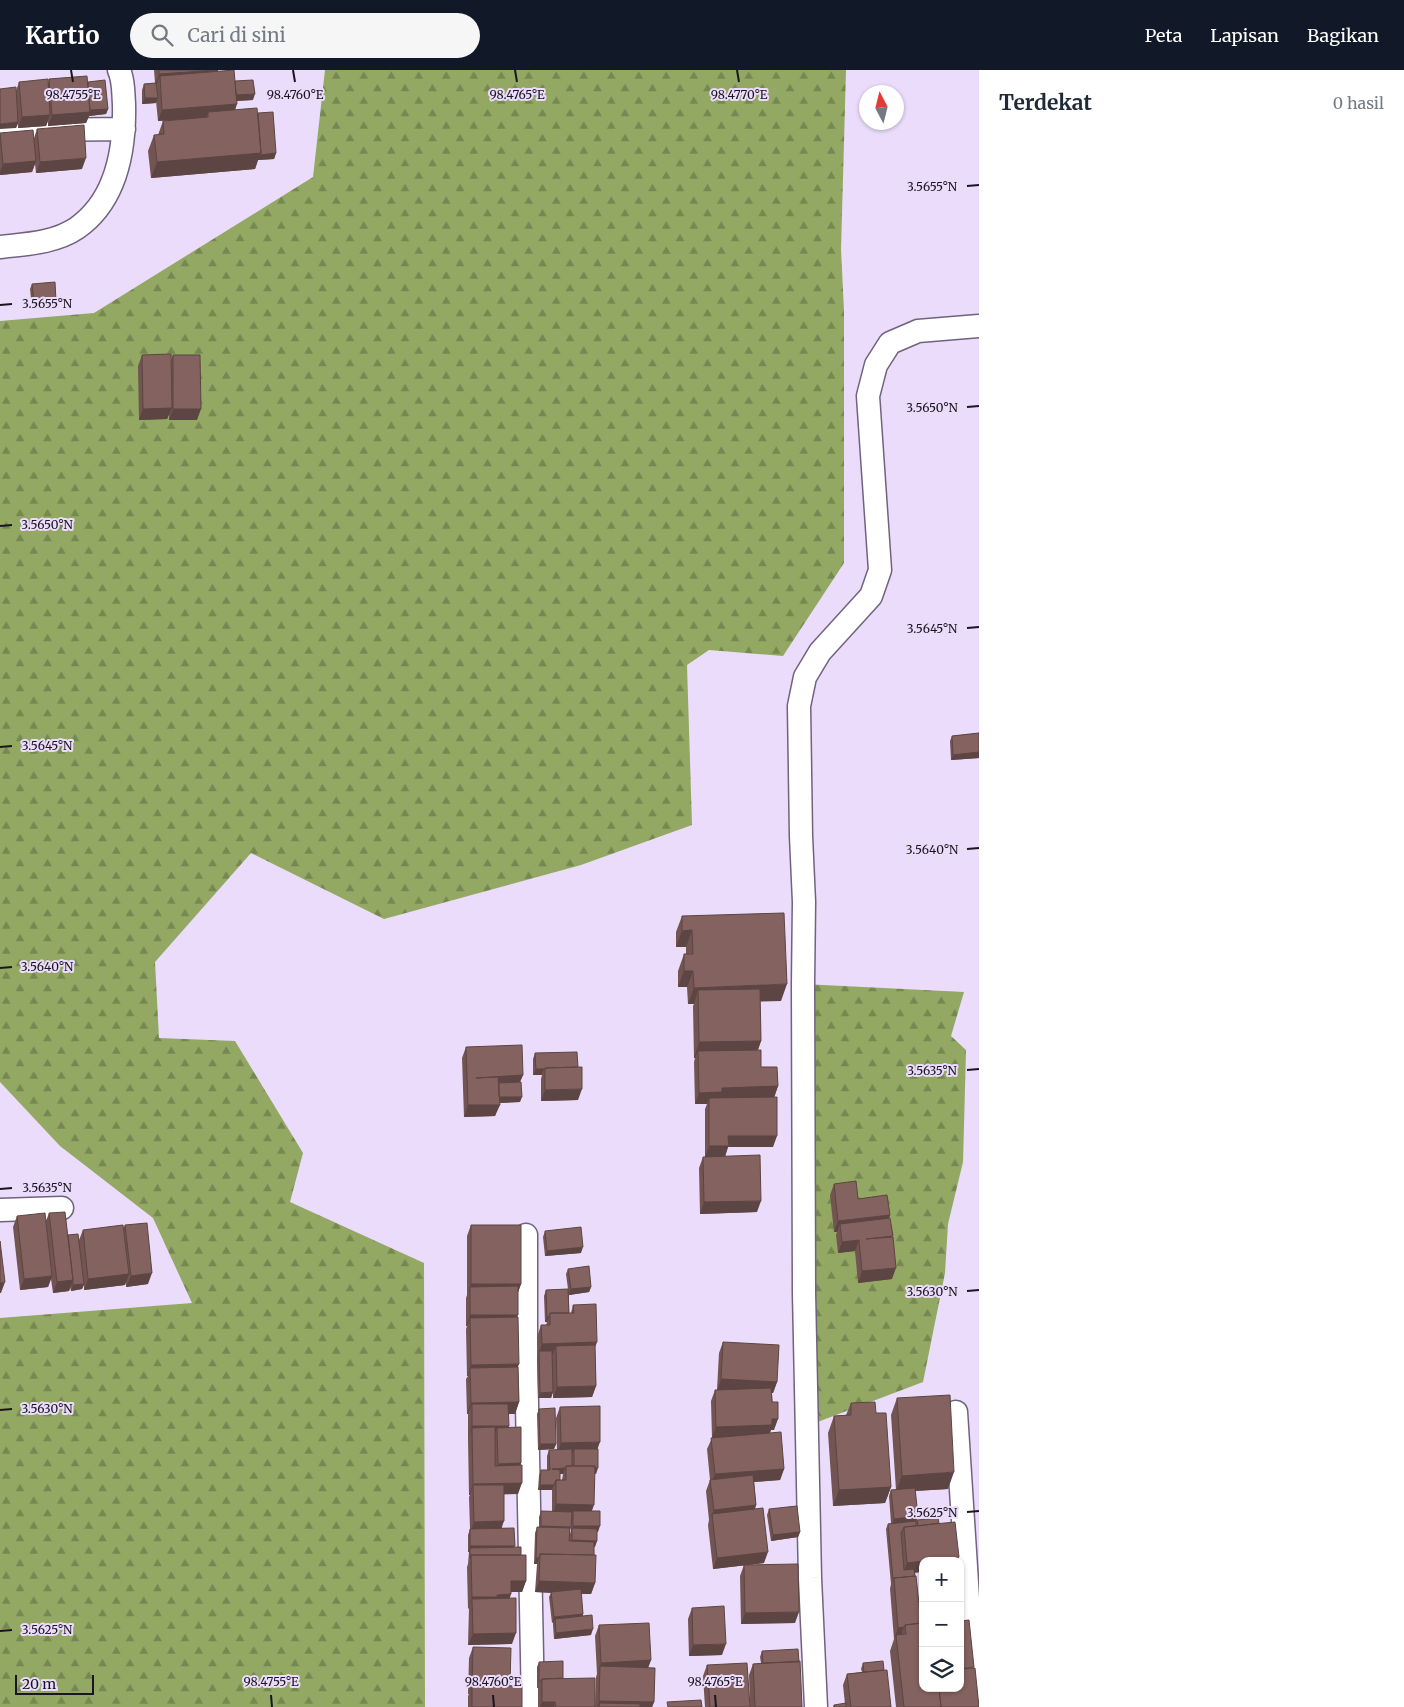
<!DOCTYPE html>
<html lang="id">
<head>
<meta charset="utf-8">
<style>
  body { margin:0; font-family:Merriweather,serif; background:#f6f6f7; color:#1f2937 }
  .controls { position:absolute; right:15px; bottom:15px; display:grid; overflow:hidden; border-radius:10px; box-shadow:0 1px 4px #0004 }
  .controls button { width:45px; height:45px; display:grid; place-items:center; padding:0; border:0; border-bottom:1px solid #e0e1e3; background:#fff; color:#1f2937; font:25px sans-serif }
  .compass { position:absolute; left:859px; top:15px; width:45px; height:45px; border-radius:50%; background:#fff; box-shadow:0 1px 4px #0004; rotate:353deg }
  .scale { position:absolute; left:15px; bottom:12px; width:79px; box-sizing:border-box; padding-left:5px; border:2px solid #1a151f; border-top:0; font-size:14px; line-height:18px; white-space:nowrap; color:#1a151f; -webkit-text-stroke:4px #eadcfa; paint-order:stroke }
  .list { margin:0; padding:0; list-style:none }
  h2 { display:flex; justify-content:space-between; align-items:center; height:65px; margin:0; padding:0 20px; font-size:21px }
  h2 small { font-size:16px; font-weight:400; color:#747a83 }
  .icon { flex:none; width:28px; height:28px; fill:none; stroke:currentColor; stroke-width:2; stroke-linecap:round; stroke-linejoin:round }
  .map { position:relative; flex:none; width:979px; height:1637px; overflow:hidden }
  header { display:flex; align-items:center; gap:30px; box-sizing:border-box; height:70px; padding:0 25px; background:#111827; color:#fff }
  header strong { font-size:24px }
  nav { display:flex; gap:28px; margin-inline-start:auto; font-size:18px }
  .search { width:350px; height:45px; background:#f6f6f7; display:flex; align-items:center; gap:12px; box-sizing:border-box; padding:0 18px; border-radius:28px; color:#747a83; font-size:19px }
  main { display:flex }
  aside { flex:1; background:#fff }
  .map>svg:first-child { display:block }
  .forest { fill:url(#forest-firs) }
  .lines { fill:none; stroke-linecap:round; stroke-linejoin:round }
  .street-casing { stroke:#70637e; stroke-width:25 }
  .street { stroke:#fff; stroke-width:22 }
  .wall { fill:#725452; fill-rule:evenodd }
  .shaded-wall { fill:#5c4542 }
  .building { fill:#84625f; stroke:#5c4542 }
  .ticks { fill:none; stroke:#1a151f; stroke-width:2 }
  .ticks-label { font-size:12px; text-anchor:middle; fill:#1a151f; stroke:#eadcfa; stroke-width:4; stroke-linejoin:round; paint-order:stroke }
</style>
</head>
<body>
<header>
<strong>Kartio</strong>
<div class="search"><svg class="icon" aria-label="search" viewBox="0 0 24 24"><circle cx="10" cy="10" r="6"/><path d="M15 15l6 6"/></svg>Cari di sini</div>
<nav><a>Peta</a><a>Lapisan</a><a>Bagikan</a></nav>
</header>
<main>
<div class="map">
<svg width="979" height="1637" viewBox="0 0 979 1637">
  <defs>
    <pattern id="forest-firs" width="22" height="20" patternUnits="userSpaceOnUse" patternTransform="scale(1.25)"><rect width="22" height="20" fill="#92a863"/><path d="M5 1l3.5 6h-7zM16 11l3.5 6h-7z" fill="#768851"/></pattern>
  </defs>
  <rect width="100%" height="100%" fill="#eadcfa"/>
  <!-- forest -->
  <path class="forest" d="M325 0H846L841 179 844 241V493L783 586 709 580 687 595 692 755 581 795 384 849 251 783 155 892 159 968 235 971 303 1083 290 1132 424 1193 425 1637H0V1248L192 1233 153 1148 60 1076 0 1012V251L94 243 313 107Z
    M803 914 964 922 951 966 966 980 963 1092 948 1154 945 1203 923 1312 807 1356Z"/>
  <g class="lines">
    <defs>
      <path id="street" d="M0 63 36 60 124 59
        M0 177C26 174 55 173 77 158 117 130 125 78 124 34 123 22 124 11 119 0
        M0 1140 62 1138
        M526 1165V1284L533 1637
        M956 1342 975 1637
        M816 1637 810 1508 804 1223 803 914 804 832 801 766 799 636 805 607 820 582 871 526 880 500 868 326 876 295 890 273 918 261 979 256"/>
    </defs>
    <!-- street casing -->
    <use href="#street" class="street-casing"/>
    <!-- street -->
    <use href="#street" class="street"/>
  </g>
  <!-- wall -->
  <path class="wall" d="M154 0H218L217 2 235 11 253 30 237 31 235 40 258 43 276 83 274 89 258 90 255 99 151 108 148 81 154 65H158L163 51 181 49 158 51 156 31V33L142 34V20L144 14 155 13Z
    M49 9 88 12 108 39 106 44 89 46 86 53 48 56V51L46 56 18 58V54L16 58V21L19 12 48 13Z
    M37 59 82 99 36 103 35 94 32 102 0 105V63L34 68Z
    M32 214 54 236 32 238 30 219Z
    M142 285 171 290 173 285 197 350H169V344L167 349 139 350 138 296Z
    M979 663V688L951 690 950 671 952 666Z
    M682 846 781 931H760L761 971 758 980 761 997 778 1016 774 1027 773 1077H728L725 1086 757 1142 700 1144 699 1098 703 1087H705V1039L707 1034H695L694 992 695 988H694L693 936 694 934H688L687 917H678V901L684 884H686V877H676V862Z
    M466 977 523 1005 520 1012V1032L499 1033 495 1046 464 1047 462 988Z
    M535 983 578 1030 541 1031V1009L542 1005H533V989Z
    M834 1114 858 1129 890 1145 889 1148 892 1167V1209L858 1213 855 1181 838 1183 836 1165 837 1162H834L830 1125Z
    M49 1143 68 1165 79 1170 83 1160 123 1159 125 1155 148 1214 126 1217V1211L125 1215 84 1220V1215L82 1219 71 1221 70 1217 69 1221 53 1223 51 1209 48 1217 20 1220 13 1157 17 1146 46 1151Z
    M471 1155 521 1214 518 1222 517 1247 519 1332 515 1344H508V1357L521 1393 518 1424H504L502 1458 514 1477 521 1485 526 1511 522 1522H511L510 1528 512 1574 468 1575 469 1538 468 1539 467 1497 468 1494 469 1482H468V1465L470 1459 469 1427 470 1425H469L468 1369V1344H467L466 1309 468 1306H467L466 1259 467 1256H466V1228L467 1225V1166Z
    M545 1161 581 1183 545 1186 543 1167Z
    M568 1199 591 1217 589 1222 569 1225V1243H571L573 1235 595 1277 596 1316 592 1327 553 1328V1322L551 1328H538L537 1287 538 1284 537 1267 541 1255H546L547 1252H545L544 1226 546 1220 568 1219 566 1204Z
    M723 1272 777 1312 773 1323H772L774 1360H771L770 1363 784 1399 780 1410 754 1412 756 1435 755 1439 764 1493 713 1499 708 1455 709 1450 706 1421 710 1410 707 1379 712 1368 711 1331 715 1320H717L719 1283Z
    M897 1328 948 1419 915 1421 918 1446 916 1453 917 1450 939 1453 959 1487 957 1491H923L915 1503 923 1618 974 1597V1598L979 1637H896L890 1581 894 1569 890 1519 891 1514 886 1459 888 1454 891 1453 889 1426 891 1420H896L891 1345Z
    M851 1333 876 1343 891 1417 885 1433 833 1436 828 1363 834 1346 846 1345Z
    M560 1337 598 1379 596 1404H594L592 1441 598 1462H597V1471L594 1477 595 1513 591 1524H581L583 1544V1546L591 1565 554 1569 553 1555V1552L552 1553 549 1527 551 1523 535 1522 537 1494H534L535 1463 537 1457H539V1447L541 1441 552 1442V1420H538L539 1405 541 1400H547V1386L549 1380H557L556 1348ZM560 1404H563L562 1410H560ZM571 1451V1461L570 1464V1460Z
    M539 1339 556 1374 554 1379 538 1380 537 1344Z
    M769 1439 800 1462 798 1467 771 1471 767 1445Z
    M744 1495 795 1553 741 1554 740 1506Z
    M692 1538 722 1585 689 1586 688 1549Z
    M599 1555 651 1590 648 1597 654 1632 652 1637H538V1618H537V1597L539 1592 563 1608 595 1636 596 1607 597 1604 595 1566Z
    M473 1577 509 1616 522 1637H468V1626L469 1624H468L469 1588Z
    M762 1581 802 1637H750L749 1605 753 1594 761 1593 760 1587Z
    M863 1593 884 1600 891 1637H833L834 1635 845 1634 843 1615 847 1604 862 1602 861 1599Z
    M707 1595 750 1637H705L703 1606Z"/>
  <!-- shaded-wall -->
  <path class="shaded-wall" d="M218 0 214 11 160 6 156 15H155L159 4Z
    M255 24 253 30 233 31 235 25Z
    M145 28H158L156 33 142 34Z
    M237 34 233 46 208 42 206 48 158 51 162 40Z
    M108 39 106 44 89 46 86 53 48 56 52 45 89 40Z
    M50 45 46 56 18 58 22 47Z
    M18 52 16 58 0 59V54Z
    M261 83H276L274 89 258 90 255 99 151 108 157 92Z
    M86 88 82 99 36 103 40 92Z
    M36 91 32 102 0 105V102L3 94Z
    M56 231 54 236 32 238 34 233Z
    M172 338 167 349 139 350 143 339Z
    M173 339H201L197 350H169Z
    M979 682V688L951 690 953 685Z
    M692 860 686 877H676L682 861Z
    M684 901H693L687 917H678Z
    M787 914 781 931 699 933 698 920 694 934H688L694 918Z
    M761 971 755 987 698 981 695 988H694L699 972Z
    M536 999H544L542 1005H533Z
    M523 1005 518 1016 476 1008Z
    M778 1016 774 1028H709L707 1034H695L699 1023 722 1018Z
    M582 1019 578 1030 541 1031 545 1020Z
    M499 1027H522L520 1032 497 1033Z
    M468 1035H500L495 1046 464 1047Z
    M728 1066H777L773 1077H728L725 1087H705L709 1076Z
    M761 1131 757 1142 700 1144 704 1132Z
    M890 1145 886 1156 840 1154 837 1162H834L838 1151Z
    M859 1170 855 1181 838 1183 842 1172Z
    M583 1177 581 1183 545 1186 547 1181Z
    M896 1198 892 1209 858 1213 862 1201Z
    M152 1203 148 1214 126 1217 131 1206Z
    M129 1204 125 1215 84 1220 88 1209Z
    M52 1206 48 1217 20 1220 24 1209Z
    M73 1210 69 1221 53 1223 57 1212Z
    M5 1212 1 1223H0V1213Z
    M84 1214 82 1219 71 1221 73 1215Z
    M471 1214H521L517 1225 470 1217 467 1225Z
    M591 1217 589 1222 569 1225 571 1219Z
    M470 1245H518L514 1256 470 1248 467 1256H466Z
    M547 1247H549L547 1252H545Z
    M597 1272 593 1283 556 1276 553 1284 539 1285V1282L542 1274Z
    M519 1294 514 1306 470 1298 468 1306H467L471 1295Z
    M721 1309 777 1312 773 1323 717 1321Z
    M596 1316 592 1327 553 1328 557 1317Z
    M553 1322 551 1328H538L540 1323Z
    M519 1332 515 1344H472V1334L468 1344H467L471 1333Z
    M772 1349H778L774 1360H771L768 1366 712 1368 716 1357Z
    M472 1356H509L505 1367 497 1358 494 1367 472 1358 468 1367Z
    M600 1372 596 1383 574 1379 572 1384H557L561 1373Z
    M540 1374H556L554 1379 538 1380Z
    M521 1393 517 1404 494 1405 498 1394Z
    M565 1398 563 1404H550L552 1399Z
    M574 1398H598L596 1404H572Z
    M784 1399 780 1410 710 1415 715 1404Z
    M954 1402 948 1419 896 1422 902 1406Z
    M522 1413 518 1424 474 1425 473 1415 470 1425H469L473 1414Z
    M540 1415H554L552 1420H538Z
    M891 1417 885 1433 833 1436 839 1420Z
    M556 1434 594 1435 590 1446 573 1441 572 1446H552Z
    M756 1435 752 1446 712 1444 714 1440Z
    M918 1446 916 1452 892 1455 894 1449Z
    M504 1451 500 1462 470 1463 474 1452Z
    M541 1456 571 1457 569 1462H539Z
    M573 1456H600L598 1462H572Z
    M800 1462 798 1467 771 1471 773 1465Z
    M572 1470 597 1471 595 1477 570 1476Z
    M470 1476H515L512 1481 470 1478 469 1482H468Z
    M768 1482 764 1493 713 1499 717 1488Z
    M959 1487 957 1491H927Z
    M536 1488H539L537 1494H534Z
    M923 1491V1502L903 1504 907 1493Z
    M511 1511H526L522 1522H507Z
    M539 1511 595 1513 591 1524 535 1522Z
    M511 1524 507 1535 472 1529 468 1539 472 1527 497 1525Z
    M799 1542 795 1553 741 1554 745 1543Z
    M583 1544 581 1550 555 1549 553 1552 552 1553 554 1547Z
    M904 1557 900 1568 896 1565 894 1569 898 1558Z
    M593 1559 591 1565 554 1569 556 1563Z
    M516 1563 512 1574 468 1575 473 1564Z
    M726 1574 722 1585 689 1586 693 1575Z
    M651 1590 647 1601 600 1596 597 1604 601 1593Z
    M472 1613H510L506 1624 472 1615 468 1624Z
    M599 1631 654 1632 652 1637H599L600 1633 598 1637H597Z
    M542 1632H555L554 1637H540Z"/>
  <!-- building -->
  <path class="building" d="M159 0H218L159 4Z
    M234 0 237 34 162 40 160 6Z
    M87 6 90 42 52 45 49 9Z
    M48 9 50 45 22 47 19 12Z
    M105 10 108 39 90 40 88 12Z
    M253 10 255 24 236 25 235 11Z
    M156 13 158 28H145L144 14Z
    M16 17 18 52 0 54V19Z
    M257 38 261 83 157 92 154 65 164 64 163 51 208 47V42Z
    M273 42 276 83 260 85 261 83 258 43Z
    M84 55 86 88 40 92 37 59Z
    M33 60 36 91 3 94 0 63Z
    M55 212 56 231 34 233 32 214Z
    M171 284 172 338 143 339 142 285Z
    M173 285H200L201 339H173Z
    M979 663V682L953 685 952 666Z
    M784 843 787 914 694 918 693 901H684V884H693L692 860 682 861V846Z
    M760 919 761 971 699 972 698 920Z
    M522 975 523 1005 476 1008 498 1007 500 1035H468L466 977Z
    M761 980V997H777L778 1016 722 1018V1022L699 1023 698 981Z
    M577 982 578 997 545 998V999H536L535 983Z
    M582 997V1019L545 1020V998Z
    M521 1012 522 1027H499V1013Z
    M777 1027V1066H728L729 1076H709V1028Z
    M760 1085 761 1131 704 1132 703 1087Z
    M856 1111 858 1129 887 1125 890 1145 838 1151 834 1114Z
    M65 1142 73 1210 57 1212 49 1143Z
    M45 1143 52 1206 24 1209 17 1146Z
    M890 1148 893 1166 866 1169 893 1167 896 1198 862 1201 859 1170 842 1172 840 1154Z
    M147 1153 152 1203 131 1206 125 1155Z
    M123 1155 129 1204 88 1209 83 1160Z
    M471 1155H521V1214H471Z
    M581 1157 583 1177 547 1181 545 1161Z
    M78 1164 84 1214 73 1215V1210L68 1165Z
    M0 1171 5 1212 0 1213Z
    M589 1196 591 1217 571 1219 568 1199Z
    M518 1216V1245H470V1217Z
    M568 1219 569 1243H550L549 1247H547L546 1220Z
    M596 1234 597 1272 542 1274 541 1255H550V1243H574L573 1235Z
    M518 1247 519 1294 471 1295 470 1248Z
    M723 1272 779 1275 777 1312 721 1309Z
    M595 1275 596 1316 557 1317 556 1276Z
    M539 1281H552L553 1322 540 1323Z
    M518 1297 519 1332 471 1333 470 1298Z
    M771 1318 772 1332H778V1349H772V1355L716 1357 715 1320Z
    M950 1325 954 1402 902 1406 897 1328Z
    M875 1332 876 1343H886L891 1417 839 1420 834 1346 851 1345V1333Z
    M472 1334H508L509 1356H472Z
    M600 1336V1372L561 1373 560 1337Z
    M555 1338 556 1374H540L539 1339Z
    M495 1357V1396L522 1395V1413L473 1414 472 1358Z
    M521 1357V1393L498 1394 497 1358Z
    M781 1362 784 1399 715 1404 711 1368Z
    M572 1379V1396H566L565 1398 552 1399 560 1400V1410H556L554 1415H540L541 1400H550L549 1380Z
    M574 1379H598V1398H594L595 1396H574Z
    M566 1396H595L594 1435 556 1434V1410H566Z
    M753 1405 756 1435 714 1440 710 1410Z
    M473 1415H504V1451L474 1452Z
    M915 1418 918 1446 894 1449 891 1420Z
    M797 1436 800 1462 773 1465 769 1439Z
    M763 1438 768 1482 717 1488 712 1444Z
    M541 1441 572 1442 571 1457 541 1456Z
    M573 1441H600V1456H573Z
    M938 1448 939 1453 918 1456 917 1450Z
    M916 1451V1456L904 1457 902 1462H901L904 1500 914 1499 915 1506 894 1508 893 1509 888 1454Z
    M955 1452 959 1487 907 1493 904 1457Z
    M537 1457 570 1458 569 1471 594 1472V1485L540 1484 539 1488H536Z
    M514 1458 515 1476H470V1459Z
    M572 1458 597 1459V1471L572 1470Z
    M521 1477V1485H471L470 1488V1478Z
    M540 1484 596 1485 595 1513 539 1511Z
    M471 1485H526V1511H511V1524L497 1525V1527H472Z
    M798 1494 799 1542 745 1543 744 1495Z
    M916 1506 921 1553 905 1555 904 1557 898 1558 894 1508Z
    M581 1519 583 1544 554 1547 551 1522Z
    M516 1528V1563L473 1564 472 1529Z
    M724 1536 726 1574 693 1575 692 1538Z
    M592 1545 593 1559 556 1563 555 1549Z
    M969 1550 974 1597 960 1599V1551Z
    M649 1553 651 1590 601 1593 599 1555Z
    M922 1553 923 1561V1618H939L941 1637H904L896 1565 906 1564 905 1555Z
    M473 1577 511 1578 510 1613H472Z
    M798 1579 799 1592 763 1593 762 1581Z
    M563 1591V1608L542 1609 540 1612H539V1592Z
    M800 1591 802 1637H755L753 1594Z
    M883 1591 884 1600 864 1602 863 1593Z
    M747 1593 750 1637H710L707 1595Z
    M600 1596 655 1598 654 1632 599 1631Z
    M975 1598 979 1637H941L939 1618H960V1599Z
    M887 1600 891 1637H851L847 1604Z
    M595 1608V1637H556L555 1632H542V1609Z
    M472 1615 522 1616V1637H472Z
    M701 1630 702 1637H668L667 1632Z
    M600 1633 640 1634V1637H599Z
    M846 1633V1637H834V1635Z"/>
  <!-- ticks -->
  <path class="ticks" d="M71 0 73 12M293 0 295 12M515 0 517 12M737 0 739 12M967 116 979 115M0 235 12 234M967 337 979 336M0 456 12 455M967 558 979 557M0 677 12 676M967 779 979 778M0 898 12 897M967 1000 979 999M0 1119 12 1118M967 1221 979 1220M0 1340 12 1339M967 1442 979 1441M0 1561 12 1560M271 1625 272 1637M493 1625 494 1637M715 1625 716 1637"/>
  <g class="ticks-label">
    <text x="73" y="29">98.4755°E</text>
    <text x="295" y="29">98.4760°E</text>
    <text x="517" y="29">98.4765°E</text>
    <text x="739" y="29">98.4770°E</text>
    <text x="932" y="121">3.5655°N</text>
    <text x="47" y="238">3.5655°N</text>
    <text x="932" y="342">3.5650°N</text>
    <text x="47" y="459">3.5650°N</text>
    <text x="932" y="563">3.5645°N</text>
    <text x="47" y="680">3.5645°N</text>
    <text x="932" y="784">3.5640°N</text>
    <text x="47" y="901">3.5640°N</text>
    <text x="932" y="1005">3.5635°N</text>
    <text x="47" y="1122">3.5635°N</text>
    <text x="932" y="1226">3.5630°N</text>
    <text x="47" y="1343">3.5630°N</text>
    <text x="932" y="1447">3.5625°N</text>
    <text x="47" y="1564">3.5625°N</text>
    <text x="271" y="1616">98.4755°E</text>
    <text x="493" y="1616">98.4760°E</text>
    <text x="715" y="1616">98.4765°E</text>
  </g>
</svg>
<div class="controls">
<button>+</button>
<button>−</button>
<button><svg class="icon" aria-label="layers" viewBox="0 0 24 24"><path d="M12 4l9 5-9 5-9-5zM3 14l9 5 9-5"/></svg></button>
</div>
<svg class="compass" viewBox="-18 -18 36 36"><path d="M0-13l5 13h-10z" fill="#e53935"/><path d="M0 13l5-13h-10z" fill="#747a83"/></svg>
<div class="scale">20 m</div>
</div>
<aside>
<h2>Terdekat<small>0 hasil</small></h2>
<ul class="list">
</ul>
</aside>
</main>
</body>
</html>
